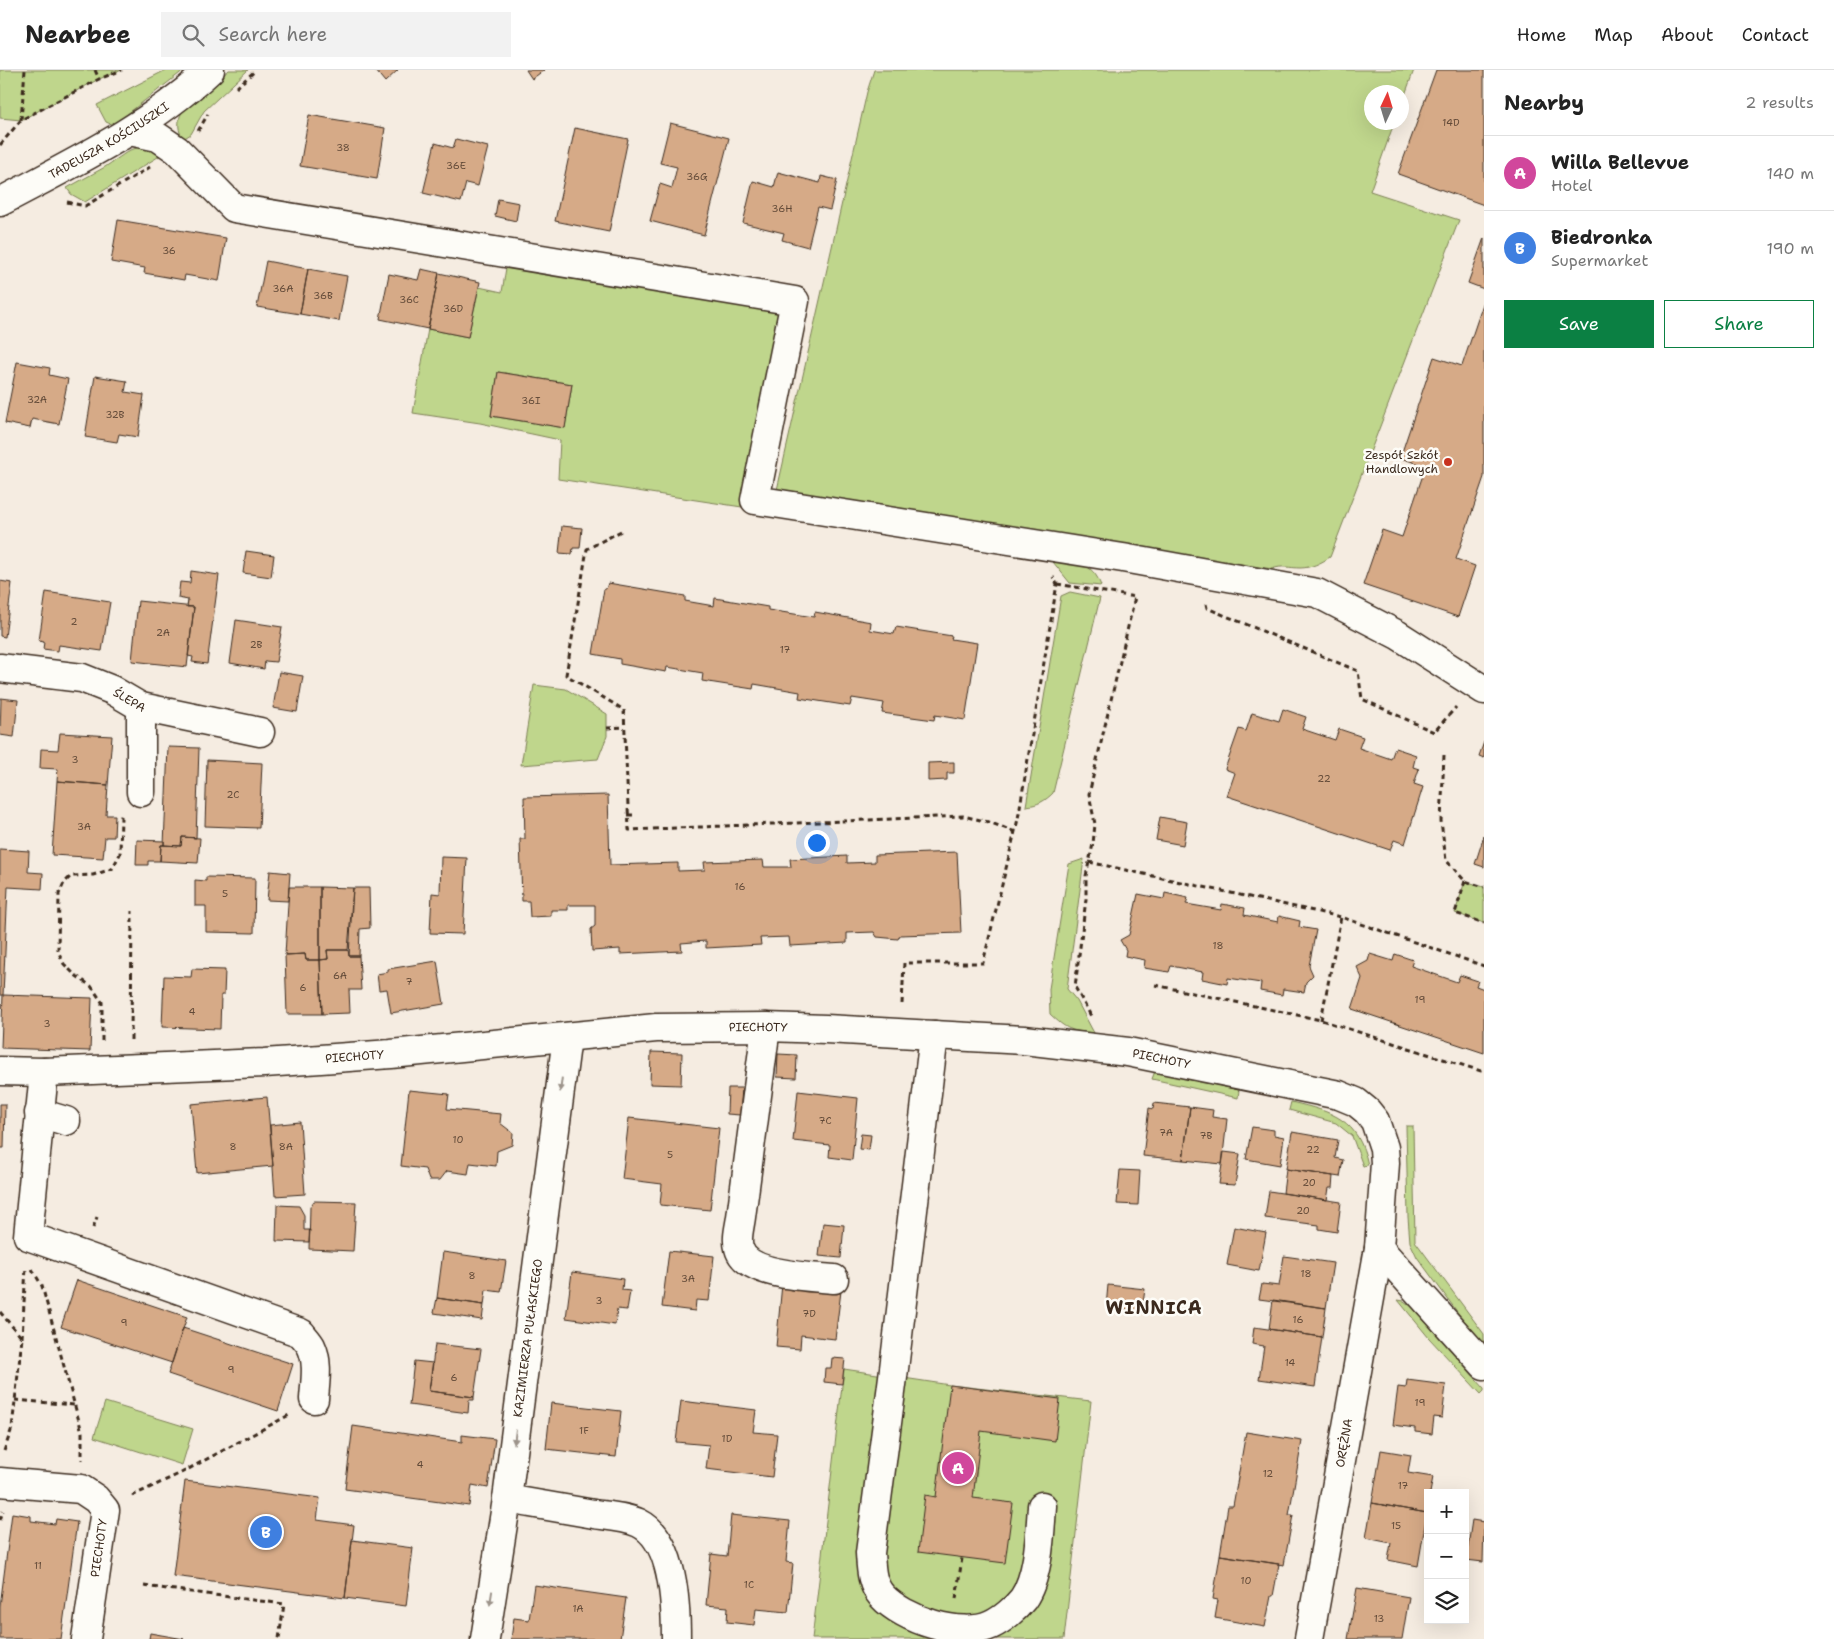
<!DOCTYPE html>
<html lang="en">
<head>
<meta charset="utf-8">
<style>
  body { margin:0; font-family:"Shantell Sans",sans-serif; background:#f2f2f2; color:#222 }
  .controls { position:absolute; right:15px; bottom:15px; display:grid; overflow:hidden; border-radius:0px; box-shadow:0 5px 20px #0002 }
  .controls button { width:45px; height:45px; display:grid; place-items:center; padding:0; border:0; border-bottom:1px solid #e0e0e0; background:#fff; color:#222; font:25px sans-serif }
  .compass { position:absolute; left:1364px; top:15px; width:45px; height:45px; border-radius:50%; background:#fff; box-shadow:0 5px 20px #0002; rotate:4deg }
  .you { position:absolute; left:816px; top:772px; width:18px; height:18px; margin:-12px; border:4px solid #fff; border-radius:50%; background:#1a73e8; box-shadow:0 0 0 8px #1a73e833 }
  .badge { display:grid; place-items:center; width:32px; height:32px; border-radius:50%; background:#0b8043; color:#fff; font-size:16px; font-weight:700 }
  .pin { position:absolute; translate:-50% -50%; border:2px solid #fff; box-shadow:0 1px 5px #0006 }
  .list { margin:0; padding:0; list-style:none }
  h2 { display:flex; justify-content:space-between; align-items:center; height:65px; margin:0; padding:0 20px; font-size:21px }
  h2 small { font-size:16px; font-weight:400; color:#767676 }
  .list li { display:grid; grid-template-columns:32px 1fr auto; gap:15px; align-items:center; box-sizing:border-box; height:75px; padding:0 20px; border-top:1px solid #e0e0e0 }
  .list b { display:block; font-size:19px; white-space:nowrap }
  .list p { margin:0; font-size:16px; white-space:nowrap; color:#767676 }
  .list em { font-size:16px; font-style:normal; color:#767676 }
  .actions { display:flex; gap:10px; padding:15px 20px }
  .actions a { flex:1; padding:11px 0; border:1px solid #0b8043; border-radius:0px; text-align:center; font-size:18px; color:#0b8043 }
  .actions .main { background:#0b8043; color:#fff }
  .icon { flex:none; width:28px; height:28px; fill:none; stroke:currentColor; stroke-width:2; stroke-linecap:round; stroke-linejoin:round }
  .map { position:relative; flex:none; width:1484px; height:1569px; overflow:hidden }
  header { display:flex; align-items:center; gap:30px; box-sizing:border-box; height:70px; padding:0 25px; background:#fff; border-bottom:1px solid #e0e0e0 }
  header strong { font-size:24px }
  nav { display:flex; gap:28px; margin-inline-start:auto; font-size:18px }
  .search { width:350px; height:45px; background:#f2f2f2; display:flex; align-items:center; gap:12px; box-sizing:border-box; padding:0 18px; border-radius:0px; color:#767676; font-size:19px }
  main { display:flex }
  aside { flex:1; background:#fff }
  .map>svg:first-child { display:block }
  .green { fill:#bfd68c; stroke:#7d8055; fill-rule:evenodd }
  .building { fill:#d6aa87; stroke:#3b2a1e }
  .lines { fill:none; stroke-linecap:round; stroke-linejoin:round }
  .minor-casing { stroke:#3b2a1e; stroke-width:31 }
  .path { stroke:#3b2a1e; stroke-width:3; stroke-dasharray:5 4; stroke-linecap:butt }
  .minor { stroke:#fdfcf7; stroke-width:28 }
  .oneway { fill:#9c938a }
  .poi-dot { fill:#c8321e; stroke:#fdfcf7; stroke-width:2 }
  .labels { text-anchor:middle; dominant-baseline:central; stroke-width:5; stroke-linejoin:round; paint-order:stroke }
  .number-label { font-size:10px; fill:#624a38 }
  .street-label { font-size:12px; fill:#3b2a1e; stroke:#fdfcf7 }
  .poi-label { font-size:12px; fill:#3b2a1e; stroke:#fdfcf7; text-anchor:end }
  .district-label { font-size:18px; font-weight:bold; letter-spacing:1px; fill:#3b2a1e; stroke:#fdfcf7 }
</style>
</head>
<body>
<header>
<strong>Nearbee</strong>
<div class="search"><svg class="icon" aria-label="search" viewBox="0 0 24 24"><circle cx="10" cy="10" r="6"/><path d="M15 15l6 6"/></svg>Search here</div>
<nav><a>Home</a><a>Map</a><a>About</a><a>Contact</a></nav>
</header>
<main>
<div class="map">
<svg width="1484" height="1569" viewBox="0 0 1484 1569">
  <rect width="100%" height="100%" fill="#f5ece1"/>
  <filter id="ink" filterUnits="userSpaceOnUse"><feTurbulence type="fractalNoise" baseFrequency=".02" numOctaves="2"/><feDisplacementMap in="SourceGraphic" scale="10" xChannelSelector="R" yChannelSelector="G"/><feConvolveMatrix kernelMatrix="1 2 1 2 8 2 1 2 1" color-interpolation-filters="sRGB"/></filter>
  <g filter="url(#ink)">
    <!-- green -->
    <path class="green" d="M0 0H122L99 9 21 50 0 48Z
      M166 0H184L117 52 113 55 106 52 97 35Z
      M229 0H248L204 41 191 64 183 69C178 62 177 50 182 42 188 31 218 10 229 0Z
      M874 0H1414L1402 33V22H1372V52L1394 53 1370 121 1459 150 1330 487C1321 493 1311 498 1300 498 1290 498 1282 495 1272 499L777 420 867 22Z
      M144 76 166 82 85 132 71 124 67 118 105 97 130 80Z
      M507 192 782 240 742 437 558 409 560 370 480 353 413 343 428 259 468 267 479 217 502 222ZM498 302 572 314 565 358 491 346Z
      M1053 488C1076 492 1093 492 1101 516L1070 513 1053 492Z
      M1070 522 1100 528 1053 723C1045 731 1038 735 1026 736L1061 526Z
      M534 615 566 619 607 644V666L598 689 521 695Z
      M1084 789 1067 919 1077 931 1094 963C1071 961 1067 960 1050 944L1049 919 1069 794Z
      M1465 811 1484 817V853L1455 843Z
      M1155 1001 1239 1020 1238 1028 1152 1009Z
      M1291 1032C1334 1042 1358 1049 1368 1095L1363 1096 1352 1066 1336 1053 1289 1040Z
      M1406 1056H1413L1415 1171 1484 1264V1274L1458 1243 1417 1187 1410 1172 1408 1147Z
      M1398 1230 1404 1231 1412 1237 1484 1318V1321L1481 1324 1429 1268Z
      M844 1299 950 1315 1091 1331 1064 1569H812Z
      M105 1332 193 1359 182 1395 94 1367Z"/>
    <!-- building -->
    <path class="building" d="M375 0H398L385 12Z
      M526 0H544L532 9Z
      M1436 0H1484V135L1398 104Z
      M309 45 385 58 377 109 300 96Z
      M670 53 729 68 704 165 650 151 660 114 672 118 677 97 660 93Z
      M575 58 628 69 609 162 555 151Z
      M456 69 488 77 478 116 466 113 461 132 423 123 435 73 453 78Z
      M778 102 820 113 821 106 837 110 830 140 818 137 808 177 782 170 784 163 743 153 753 111 774 117Z
      M498 129 519 133 516 151 495 146Z
      M118 150 226 168 219 211 185 205 184 210 144 203 145 198 111 192Z
      M1484 168V219L1468 213Z
      M266 191 308 199 300 244 257 237Z
      M308 199 347 206 339 251 300 244Z
      M421 199 439 203 428 259 380 249 389 204 418 210Z
      M439 203 480 212 468 267 428 259Z
      M1484 231V407L1456 489 1475 496 1458 547 1363 515 1382 460 1402 467 1426 396 1400 388 1434 287 1462 296Z
      M17 292 50 298 49 305 68 309 59 354 32 349 30 358 5 353Z
      M498 302 572 314 565 358 491 346Z
      M95 306 127 311 125 322 144 325 138 367 119 364 117 372 85 367Z
      M562 456 582 458 580 478H573L572 484 559 483Z
      M246 481 274 485 271 507 243 503Z
      M191 501 219 505 207 594 192 592 193 587 188 586 194 537H187L188 530 178 528 180 512 190 513Z
      M0 511 12 513 5 567 0 566Z
      M608 513 685 526V531L714 536 715 528 768 537V540L814 547 815 542 871 552 870 560 894 564 896 557 952 566 951 569 977 573 965 650 935 645 934 650 882 643 884 633 852 628 850 636 799 628 800 622 754 614 753 619 702 611 703 603 667 597 666 602 620 594V589L593 584 604 519H606Z
      M46 522 110 532 102 581 59 575 58 581 43 579 44 572 39 571Z
      M138 531 194 537 187 597 132 591Z
      M236 550 282 557 276 592 265 591 264 599 230 593Z
      M279 602 303 606 297 642 273 638Z
      M1 628 18 630 14 667 0 665Z
      M1283 639 1306 647 1302 659 1335 670 1339 659 1363 667 1359 678 1391 689 1395 678 1416 685 1413 697 1419 699 1414 714 1423 717 1405 774 1394 770 1390 780 1227 726 1235 703 1225 699 1239 659 1246 661 1252 643 1279 651Z
      M60 663 112 666 108 715 57 711 58 699 40 698 41 679 58 680Z
      M1484 672V688L1479 686Z
      M168 677 199 678 196 768 182 767 181 776 164 775Z
      M207 690 262 693 259 758 205 756Z
      M954 692V703H947V710L928 711V693Z
      M57 711 108 715 106 745H115L114 767H105L103 788 52 785Z
      M608 725 610 795 678 793V801L705 800 704 792 763 790 764 797H791L790 789 847 786V793L875 792V785L957 782 961 863 900 865 898 869 877 867 874 862 847 863V873L790 876 789 867 760 868 761 875 706 878V871L681 873 682 881 620 884V879L592 881 591 859 595 856V835H568V840H551V846L530 847 529 831H522L520 769H525L524 727Z
      M1160 747 1187 752 1183 775 1156 770Z
      M1484 766V797L1475 794Z
      M182 767 200 768 198 793 160 791 161 775 181 776Z
      M137 770 164 771V775H161L160 791H148V795H136Z
      M0 779 29 781 28 802 43 803 42 819 8 817 3 925H0Z
      M441 787 467 788 463 864 430 863 432 823 440 824Z
      M270 801 290 803 288 831 267 830Z
      M206 807 255 808 254 863 206 862V836H195V810L206 811Z
      M289 817H320V890H306L305 884 285 885Z
      M320 817 353 818 348 880H327L328 889 320 890Z
      M353 818H369L370 858 360 859 359 886H349Z
      M1165 823 1188 828 1186 834 1221 840 1222 834 1245 838 1244 845 1278 852 1279 846 1300 851 1299 857 1316 860 1309 896 1313 905 1306 912 1304 922 1283 919 1282 925 1260 921 1261 913 1228 908 1227 914 1202 909 1203 902 1171 896 1169 902 1144 898 1145 890 1125 886 1126 880 1120 870 1129 865 1138 824 1164 829Z
      M327 880H348L349 886H359L361 920H349L350 943 322 944 320 890 328 889Z
      M305 884 306 890H320L322 944H287L285 885Z
      M1370 884 1393 891 1395 884 1413 890 1411 896 1457 912 1460 905 1478 911 1476 916 1484 919V983L1352 939 1362 908 1357 897 1368 891Z
      M437 891 444 934 391 943 387 919 379 920 377 904 388 902V899Z
      M192 899 225 900 224 925H221L220 959 162 957 164 906 191 907Z
      M3 925 92 928 90 981 1 978Z
      M651 982 682 983 681 1015 650 1014Z
      M778 984 797 985 796 1008 777 1007Z
      M728 1018H742L740 1045 727 1044Z
      M409 1020 449 1024 447 1039 501 1044 500 1053 513 1063 512 1075 497 1081 496 1096 470 1093 468 1104 447 1101 440 1110H429L425 1099 401 1096Z
      M798 1021 858 1028 852 1090 829 1087 830 1075 793 1071Z
      M267 1027 273 1096 197 1103 191 1034Z
      M1154 1033 1190 1037 1183 1090 1143 1086 1149 1038 1153 1039Z
      M0 1034H5L4 1078H0Z
      M1190 1037 1213 1040 1212 1047 1227 1049 1222 1094 1183 1090Z
      M629 1048 719 1058 710 1140 660 1135 662 1114 622 1109Z
      M300 1052 305 1124 275 1126 270 1055Z
      M1252 1057 1274 1060V1065L1284 1067 1280 1095 1246 1089Z
      M1292 1062 1338 1070 1335 1088 1343 1090 1340 1107 1286 1099Z
      M861 1064 871 1065 869 1080 859 1079Z
      M1224 1082 1240 1084 1235 1115 1219 1114Z
      M1286 1099 1333 1106 1332 1118H1329L1327 1130 1283 1123Z
      M1120 1100 1140 1101 1138 1135 1117 1134Z
      M1269 1121 1341 1132 1337 1162 1319 1159V1155L1265 1148Z
      M314 1131 356 1132 353 1181 309 1179 310 1137Z
      M277 1135 299 1136 304 1145V1160H310L309 1172 276 1171Z
      M823 1153 844 1155 841 1188 819 1186Z
      M1234 1157 1266 1163 1259 1201 1227 1195Z
      M669 1181 714 1186 709 1231 696 1230 695 1241 662 1237Z
      M443 1182 506 1191 501 1222 486 1220 484 1235 437 1228Z
      M1284 1186 1333 1193 1326 1238 1259 1229 1262 1214 1279 1216Z
      M572 1202 623 1209 622 1220 630 1221 627 1240 617 1239 615 1255 566 1248Z
      M77 1210 187 1247 172 1293 61 1257Z
      M782 1214 841 1221 835 1269 801 1265 800 1279 776 1277Z
      M1108 1215 1145 1219 1142 1241 1106 1237Z
      M437 1228 484 1235 482 1250 434 1243Z
      M1273 1230 1326 1238 1322 1267 1269 1259Z
      M1254 1257 1322 1267 1315 1317 1259 1309 1264 1276 1252 1274Z
      M183 1258 293 1294 278 1341 168 1304Z
      M435 1274 481 1279 474 1327 429 1321Z
      M832 1288 845 1289 842 1314 824 1312 825 1298H831Z
      M414 1291 433 1293 429 1321 474 1327V1330H469L468 1343 409 1335Z
      M1407 1310 1446 1315 1442 1348 1434 1347 1432 1364 1415 1362V1358L1393 1355 1398 1317 1406 1318Z
      M950 1315 1060 1329 1055 1371 981 1361 973 1428 1013 1433 1005 1493 918 1482 925 1425 936 1427Z
      M681 1331 756 1340 753 1362 777 1364 772 1407 706 1399 709 1375 676 1372Z
      M551 1333 621 1341 616 1387 546 1379Z
      M353 1356 462 1372V1365L495 1369 488 1418 472 1415 469 1436 345 1419Z
      M1246 1362 1302 1371 1289 1445H1293L1284 1495 1220 1485 1228 1436H1233Z
      M1381 1380 1411 1385 1408 1403 1433 1407 1430 1423H1428L1427 1443 1372 1433Z
      M185 1411 320 1428 317 1450 354 1455 345 1528 173 1506Z
      M1372 1433 1427 1443 1418 1496 1388 1490 1391 1473 1366 1468Z
      M12 1443 31 1446V1451L55 1454 56 1449 77 1452 61 1569H0V1536Z
      M731 1445 790 1451 786 1492 793 1493 788 1542 756 1539 754 1555 727 1552 728 1537 706 1535 711 1484 727 1486Z
      M1472 1450 1484 1452 1483 1492 1466 1490Z
      M352 1470 413 1478 406 1536 345 1528Z
      M1220 1485 1279 1494 1273 1526H1271L1265 1557 1215 1548 1218 1530 1213 1529Z
      M534 1515 626 1528 620 1569H511L514 1548 529 1550Z
      M1357 1518 1409 1527 1402 1569H1348Z
      M150 1563 184 1569H149Z"/>
    <g class="lines">
      <defs>
        <g id="minor">
          <path d="M130 61 158 67 177 80 234 138 795 231 755 430 1123 488 1317 523 1398 565 1484 620"/>
          <path id="s1" d="M0 132C73 93 149 57 210 0"/>
          <path id="s2" d="M0 598 82 608 112 620 141 637 260 662"/>
          <path d="M141 637V722"/>
          <path d="M766 957 741 1147C740 1156 736 1168 739 1178 746 1206 812 1207 834 1209"/>
          <path d="M934 965 893 1307 870 1483C871 1498 871 1514 882 1526 903 1549 961 1569 991 1555 1002 1550 1015 1539 1023 1529 1039 1506 1040 1464 1042 1436"/>
          <path id="s3" d="M0 1001 44 1002 264 993 391 984 656 958 766 957 826 959 1024 970 1128 982 1339 1025 1356 1032 1367 1041 1375 1051 1384 1078 1385 1093 1379 1178 1309 1569"/>
          <path d="M44 1002 28 1166 301 1263C304 1267 309 1272 311 1276 319 1292 315 1313 314 1329"/>
          <path d="M39 1043 66 1051"/>
          <path d="M1379 1178 1484 1295"/>
          <path d="M0 1412 81 1419 96 1429 105 1440 86 1569"/>
          <path d="M507 1429C536 1434 565 1439 594 1444 609 1446 626 1447 639 1453 674 1470 676 1536 676 1569"/>
          <path id="s4" d="M485 1569 507 1429 567 967"/>
        </g>
      </defs>
      <!-- minor casing -->
      <use href="#minor" class="minor-casing"/>
      <!-- path -->
      <path class="path" d="M95 0 99 9
        M236 18 256 0
        M21 50 25 0
        M198 61 208 44
        M0 75 21 50 99 9 122 0
        M67 132 85 136 150 97
        M621 461 587 479 566 605 624 640 629 760 963 746 989 752 1015 762
        M1057 514 1135 527 1089 724 1095 754 1093 774 1086 806V829L1075 917 1091 946
        M1206 534 1207 538 1358 601 1362 629 1434 662 1456 637
        M607 658 625 657
        M1444 685 1441 751 1446 790 1465 811 1484 817
        M628 745H634
        M1089 792 1341 847 1484 896
        M1465 811 1455 843 1484 853
        M1155 915 1321 950 1484 1002
        M902 934 904 893H983L1018 749 1057 514 1053 507
        M1321 950 1341 847
        M131 970 132 841
        M102 971V932L91 916 75 905 64 894 58 881 59 824 64 813 71 806 93 805 112 799 120 784 121 746 122 743
        M93 1158 97 1147
        M32 1199 42 1216 82 1362V1390
        M0 1242 22 1268 12 1358 3 1384
        M22 1268 26 1197
        M15 1330 75 1335
        M132 1426 181 1403 291 1344
        M0 1450 3 1441
        M144 1516 284 1534 279 1569
        M956 1529 962 1488"/>
      <!-- minor -->
      <use href="#minor" class="minor"/>
    </g>
    <!-- one-way arrows -->
    <defs><path id="oneway-solid" d="M-6-.8H1V-3.2L6.5 0L1 3.2V.8H-6Z" transform="scale(1.25)"/></defs>
    <g class="oneway">
      <use href="#oneway-solid" transform="translate(561 1015) rotate(97)"/>
      <use href="#oneway-solid" transform="translate(515 1367) rotate(97)"/>
      <use href="#oneway-solid" transform="translate(491 1528) rotate(99)"/>
    </g>
  </g>
  <!-- markers -->
  <circle class="poi-dot" cx="1448" cy="392" r="5"/>
  <g class="labels">
    <!-- number labels -->
    <g class="number-label">
      <text x="1451" y="52">14D</text>
      <text x="343" y="77">38</text>
      <text x="456" y="95">36E</text>
      <text x="697" y="106">36G</text>
      <text x="782" y="138">36H</text>
      <text x="169" y="180">36</text>
      <text x="283" y="218">36A</text>
      <text x="323" y="225">36B</text>
      <text x="409" y="229">36C</text>
      <text x="453" y="238">36D</text>
      <text x="37" y="329">32A</text>
      <text x="531" y="330">36I</text>
      <text x="115" y="344">32B</text>
      <text x="74" y="551">2</text>
      <text x="163" y="562">2A</text>
      <text x="256" y="574">2B</text>
      <text x="785" y="579">17</text>
      <text x="75" y="689">3</text>
      <text x="1324" y="708">22</text>
      <text x="233" y="724">2C</text>
      <text x="84" y="756">3A</text>
      <text x="740" y="816">16</text>
      <text x="225" y="823">5</text>
      <text x="1218" y="875">18</text>
      <text x="340" y="905">6A</text>
      <text x="409" y="911">7</text>
      <text x="303" y="917">6</text>
      <text x="1420" y="929">19</text>
      <text x="192" y="941">4</text>
      <text x="47" y="953">3</text>
      <text x="825" y="1050">7C</text>
      <text x="1166" y="1062">7A</text>
      <text x="1206" y="1065">7B</text>
      <text x="458" y="1069">10</text>
      <text x="233" y="1076">8</text>
      <text x="286" y="1076">8A</text>
      <text x="1313" y="1079">22</text>
      <text x="670" y="1084">5</text>
      <text x="1309" y="1112">20</text>
      <text x="1303" y="1140">20</text>
      <text x="1306" y="1203">18</text>
      <text x="472" y="1205">8</text>
      <text x="688" y="1208">3A</text>
      <text x="599" y="1230">3</text>
      <text x="809" y="1243">7D</text>
      <text x="1298" y="1249">16</text>
      <text x="124" y="1252">9</text>
      <text x="1290" y="1292">14</text>
      <text x="231" y="1299">9</text>
      <text x="454" y="1307">6</text>
      <text x="1420" y="1332">19</text>
      <text x="584" y="1360">1F</text>
      <text x="727" y="1368">1D</text>
      <text x="420" y="1394">4</text>
      <text x="1268" y="1403">12</text>
      <text x="1403" y="1415">17</text>
      <text x="1396" y="1455">15</text>
      <text x="38" y="1495">11</text>
      <text x="1246" y="1510">10</text>
      <text x="749" y="1514">1C</text>
      <text x="578" y="1538">1A</text>
      <text x="1379" y="1548">13</text>
    </g>
    <!-- street labels -->
    <g class="street-label">
      <text stroke="none"><textPath href="#s1" startOffset="125">TADEUSZA KOŚCIUSZKI</textPath></text>
      <text stroke="none"><textPath href="#s2" startOffset="135">ŚLEPA</textPath></text>
      <text stroke="none"><textPath href="#s3" startOffset="760">PIECHOTY</textPath></text>
      <text stroke="none"><textPath href="#s3" startOffset="355">PIECHOTY</textPath></text>
      <text stroke="none"><textPath href="#s3" startOffset="1165">PIECHOTY</textPath></text>
      <text stroke="none"><textPath href="#s4" startOffset="304">KAZIMIERZA PUŁASKIEGO</textPath></text>
      <text transform="translate(1344 1373) rotate(-80)">ORĘŻNA</text>
      <text transform="translate(99 1478) rotate(-82)">PIECHOTY</text>
    </g>
    <!-- poi labels -->
    <g class="poi-label">
      <text x="1438" y="385">Zespół Szkół<tspan x="1438" dy="14">Handlowych</tspan></text>
    </g>
    <!-- district labels -->
    <g class="district-label">
      <text x="1154" y="1238">WINNICA</text>
    </g>
  </g>
</svg>
<div class="controls">
<button>+</button>
<button>−</button>
<button><svg class="icon" aria-label="layers" viewBox="0 0 24 24"><path d="M12 4l9 5-9 5-9-5zM3 14l9 5 9-5"/></svg></button>
</div>
<svg class="compass" viewBox="-18 -18 36 36"><path d="M0-13l5 13h-10z" fill="#e53935"/><path d="M0 13l5-13h-10z" fill="#767676"/></svg>
<div class="you"></div>
<div class="pin badge" style="left:958px;top:1398px;background:#d1479c">A</div>
<div class="pin badge" style="left:266px;top:1462px;background:#3f7fe0">B</div>
</div>
<aside>
<h2>Nearby<small>2 results</small></h2>
<ul class="list">
<li><span class="badge" style="background:#d1479c">A</span><div><b>Willa Bellevue</b><p>Hotel</p></div><em>140 m</em></li>
<li><span class="badge" style="background:#3f7fe0">B</span><div><b>Biedronka</b><p>Supermarket</p></div><em>190 m</em></li>
</ul>
<div class="actions"><a class="main">Save</a><a>Share</a></div>
</aside>
</main>
</body>
</html>
